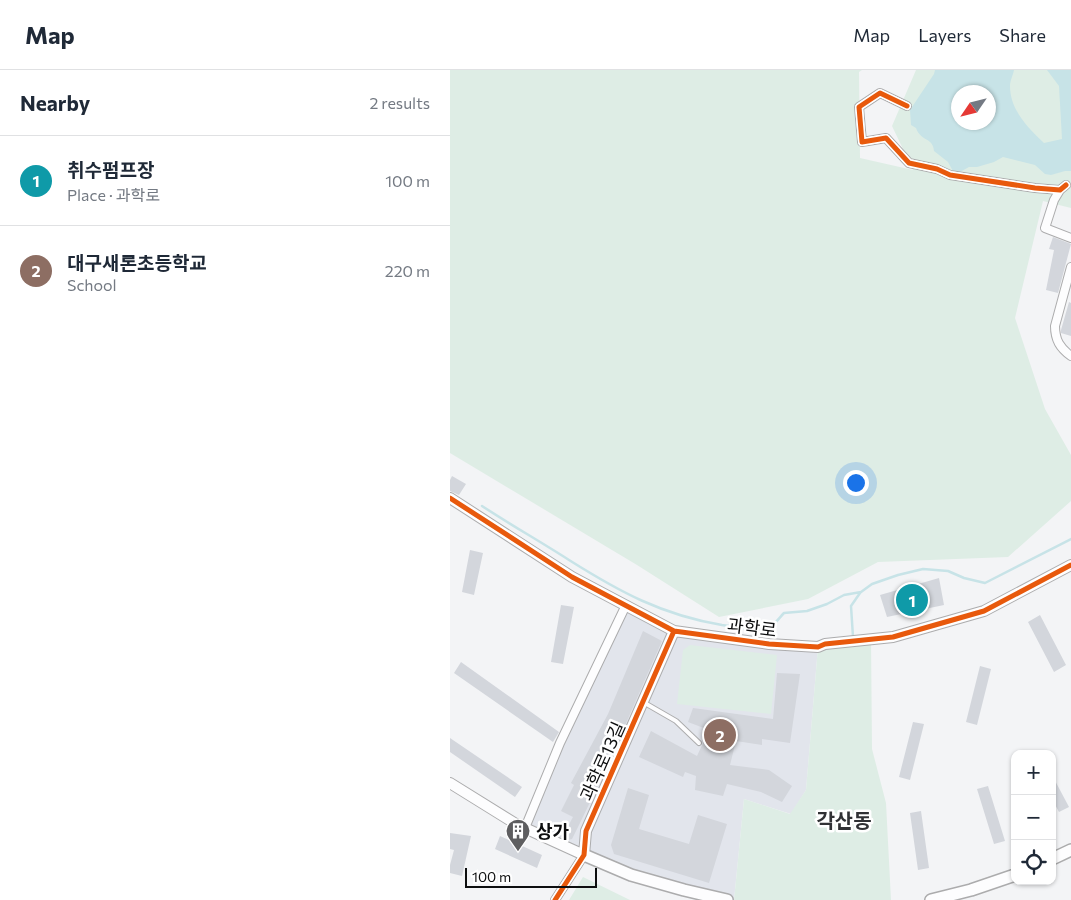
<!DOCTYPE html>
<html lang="en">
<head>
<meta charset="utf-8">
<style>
  body { margin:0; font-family:Commissioner,"Noto Sans KR",sans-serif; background:#f2f2f3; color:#1f2937 }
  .controls { position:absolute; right:15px; bottom:15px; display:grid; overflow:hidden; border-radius:10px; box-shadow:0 1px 4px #0004 }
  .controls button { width:45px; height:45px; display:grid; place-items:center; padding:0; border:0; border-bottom:1px solid #e0e1e3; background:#fff; color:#1f2937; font:25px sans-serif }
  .compass { position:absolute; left:501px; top:15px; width:45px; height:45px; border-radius:50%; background:#fff; box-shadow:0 1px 4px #0004; rotate:235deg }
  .scale { position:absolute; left:15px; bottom:12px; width:132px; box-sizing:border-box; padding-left:5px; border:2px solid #0d0e0f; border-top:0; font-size:14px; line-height:18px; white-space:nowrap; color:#0d0e0f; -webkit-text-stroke:4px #fff; paint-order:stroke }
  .you { position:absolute; left:405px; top:412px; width:18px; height:18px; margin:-12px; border:4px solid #fff; border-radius:50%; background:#1a73e8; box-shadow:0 0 0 8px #1a73e833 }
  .badge { display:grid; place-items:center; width:32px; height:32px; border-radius:50%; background:#5e5e60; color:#fff; font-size:16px; font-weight:700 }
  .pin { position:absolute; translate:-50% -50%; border:2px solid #fff; box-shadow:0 1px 5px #0006 }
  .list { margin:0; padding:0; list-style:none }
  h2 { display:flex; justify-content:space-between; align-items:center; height:65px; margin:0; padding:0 20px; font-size:21px }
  h2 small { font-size:16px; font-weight:400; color:#747a83 }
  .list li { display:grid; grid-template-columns:32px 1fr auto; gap:15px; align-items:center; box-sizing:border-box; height:90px; padding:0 20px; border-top:1px solid #e0e1e3 }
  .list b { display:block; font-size:19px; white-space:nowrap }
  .list p { margin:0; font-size:16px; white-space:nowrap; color:#747a83 }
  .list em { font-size:16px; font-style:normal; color:#747a83 }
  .icon { flex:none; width:28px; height:28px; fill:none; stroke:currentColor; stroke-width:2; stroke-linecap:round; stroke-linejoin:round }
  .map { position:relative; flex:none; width:621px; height:830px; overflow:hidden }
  header { display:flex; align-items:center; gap:30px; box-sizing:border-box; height:70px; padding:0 25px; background:#fff; border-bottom:1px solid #e0e1e3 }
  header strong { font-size:24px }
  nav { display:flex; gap:28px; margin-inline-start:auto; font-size:18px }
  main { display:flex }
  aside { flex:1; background:#fff }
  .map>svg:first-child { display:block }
  .built { fill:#e2e5ec }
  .green { fill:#deede5; fill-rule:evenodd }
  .water { fill:#c7e3e7; fill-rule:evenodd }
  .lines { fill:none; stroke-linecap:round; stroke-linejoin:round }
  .stream { stroke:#c7e3e7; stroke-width:2.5 }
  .building { fill:#d3d6dc }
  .service-casing { stroke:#acacad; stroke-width:6 }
  .minor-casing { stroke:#acacad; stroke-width:10 }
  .tertiary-casing { stroke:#acacad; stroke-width:12 }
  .secondary-casing { stroke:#acacad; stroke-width:14 }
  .service { stroke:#fdfdfe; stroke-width:4 }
  .minor { stroke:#fdfdfe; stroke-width:8 }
  .tertiary { stroke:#fdfdfe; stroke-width:10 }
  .secondary { stroke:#fdfdfe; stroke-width:11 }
  .cycleway-casing { stroke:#fff; stroke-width:8 }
  .cycleway { stroke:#e8590c; stroke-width:5 }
  .labels { text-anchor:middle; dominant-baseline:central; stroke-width:5; stroke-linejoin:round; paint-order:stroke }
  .street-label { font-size:18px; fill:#0d0e0f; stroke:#fff }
  .poi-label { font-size:18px; font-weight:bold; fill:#0d0e0f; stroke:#fff; text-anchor:start }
  .quarter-label { font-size:20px; font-weight:bold; fill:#303134; stroke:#fff }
</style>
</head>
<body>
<header>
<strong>Map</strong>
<nav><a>Map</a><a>Layers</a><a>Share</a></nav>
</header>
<main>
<aside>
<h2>Nearby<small>2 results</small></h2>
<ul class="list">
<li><span class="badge" style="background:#0f9aa8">1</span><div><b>취수펌프장</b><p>Place · 과학로</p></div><em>100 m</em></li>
<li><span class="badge" style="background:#8d6e63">2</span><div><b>대구새론초등학교</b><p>School</p></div><em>220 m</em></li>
</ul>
</aside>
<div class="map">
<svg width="621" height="830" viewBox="0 0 621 830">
  <rect width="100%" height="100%" fill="#f3f4f6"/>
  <!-- built -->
  <path class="built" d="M176 535 224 561 368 577 356 720 341 744 294 729 284 830H277L234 820 75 758Z"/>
  <!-- green -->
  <path class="green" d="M0 0H412L409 2 410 88 463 100 442 56 466 0H621V138L593 131 565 248 595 339 621 385V431L558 487 428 492 358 529 269 547 187 495 0 383ZM508 22H538V52H508Z
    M421 569 422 679 436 733 441 830H284L294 729 340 744 356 720 368 577Z
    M240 575 327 585 321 644 227 634 233 580Z
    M133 807 180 830H119Z"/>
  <!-- water -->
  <path class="water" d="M485 0H564C563 5 560 11 560 16 560 40 578 58 594 73L612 69 609 16 597 0H621V101H615L601 105 595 104 585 95 553 87 544 92 527 97H519L510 102 504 103 498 92 484 81C483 67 471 72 466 58L461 55 460 40 484 4ZM508 22H538V52H508Z"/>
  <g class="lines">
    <!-- stream -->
    <path class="stream" d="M32 436C61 455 91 472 119 490 170 522 212 545 272 555 287 557 306 562 321 556 325 554 330 547 334 543L357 541 377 534 394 525 411 522 422 514 448 505 473 499 498 501 514 508 535 513 621 469
      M403 567 401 536 410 523"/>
  </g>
  <!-- building -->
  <path class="building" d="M603 167 621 174 608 223 596 220 604 180 599 179Z
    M619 232 621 233V266L611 263V260Z
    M2 406 16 414 9 425 0 421V410Z
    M20 480 33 483 24 525 12 522Z
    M489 508 494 535 437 547 430 525Z
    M111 535 124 537 113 594 101 592Z
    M590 545 616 595 604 602 578 552Z
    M193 561 212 571 156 699 129 755 122 769 118 770 97 761 101 754 115 762 123 747 111 741 124 715 121 713 158 644Z
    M11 592 109 662 103 672 4 603Z
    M530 596 541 599 527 655 516 652Z
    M327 603 350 604 340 673 312 669V675L286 671 280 695 319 700 342 716 332 732 311 722 277 714 273 726 245 720 246 706 235 702 233 707 189 687 201 661 247 686 259 660 238 652 243 638 323 649Z
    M463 652 474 654 460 710 449 707Z
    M0 668 72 717 65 727 0 682Z
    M602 705 619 737 609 742 602 729Z
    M538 716 555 771 544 774 527 719Z
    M178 718 199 725 189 759 239 774 248 745 277 754 259 813 164 784 161 775Z
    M471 741 479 798 468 800 460 743Z
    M0 763 21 766 12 806 0 803V795L4 780 0 779Z
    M50 766 92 785 87 798 45 779Z"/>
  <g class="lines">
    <defs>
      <path id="service" d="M193 632 226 651 249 673"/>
      <path id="minor" d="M457 36 430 23 409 37 412 72 436 68 459 93 487 99 500 105 585 118 610 120 616 115
        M610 120 604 130 595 158 621 168
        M621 197 605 256C605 270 610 278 621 286
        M75 758 110 673 176 535
        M105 830 134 785"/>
      <path id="tertiary" d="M0 428 122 507 224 561 319 574 368 577 375 574 443 567 534 541 621 495
        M0 713 66 754 134 785 136 761 224 561"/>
      <path id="secondary" d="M134 785 181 805 234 820 277 830
        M602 789 621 780
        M481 830 521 820 565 805"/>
    </defs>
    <!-- service casing -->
    <use href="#service" class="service-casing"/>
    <!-- minor casing -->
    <use href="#minor" class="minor-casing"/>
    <!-- tertiary casing -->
    <use href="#tertiary" class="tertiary-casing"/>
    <!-- secondary casing -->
    <use href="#secondary" class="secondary-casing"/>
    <!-- service -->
    <use href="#service" class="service"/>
    <!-- minor -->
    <use href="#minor" class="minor"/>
    <!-- tertiary -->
    <use href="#tertiary" class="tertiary"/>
    <!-- secondary -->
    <use href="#secondary" class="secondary"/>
    <defs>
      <path id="cycleway" d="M457 36 430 23 409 37 412 72 436 68 459 93 487 99 500 105 585 118 610 120 616 115
        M0 428 122 507 224 561 319 574 368 577 375 574 443 567 534 541 621 495
        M105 830 134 785 136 761 224 561"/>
    </defs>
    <!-- cycleway casing -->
    <use href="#cycleway" class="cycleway-casing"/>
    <!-- cycleway -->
    <use href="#cycleway" class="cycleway"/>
  </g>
  <!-- icons -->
  <defs>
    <symbol id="building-pin" viewBox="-11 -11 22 30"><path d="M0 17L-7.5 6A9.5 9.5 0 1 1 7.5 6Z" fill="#5e5e60" stroke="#fff"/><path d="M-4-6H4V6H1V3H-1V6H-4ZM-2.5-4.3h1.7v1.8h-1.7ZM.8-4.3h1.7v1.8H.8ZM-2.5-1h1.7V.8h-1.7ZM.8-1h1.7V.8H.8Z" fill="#fff"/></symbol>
  </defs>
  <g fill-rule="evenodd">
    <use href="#building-pin" x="54" y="747" width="28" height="38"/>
  </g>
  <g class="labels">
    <!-- street labels -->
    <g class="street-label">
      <text transform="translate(302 557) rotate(7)">과학로</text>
      <text transform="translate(152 691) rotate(-66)">과학로13길</text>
    </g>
    <!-- poi labels -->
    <g class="poi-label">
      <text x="86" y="761">상가</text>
    </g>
    <!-- quarter labels -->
    <g class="quarter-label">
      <text x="394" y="750">각산동</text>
    </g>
  </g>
</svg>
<div class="controls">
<button>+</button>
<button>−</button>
<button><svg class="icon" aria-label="locate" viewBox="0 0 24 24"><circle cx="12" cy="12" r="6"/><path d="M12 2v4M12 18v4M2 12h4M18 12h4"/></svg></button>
</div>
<svg class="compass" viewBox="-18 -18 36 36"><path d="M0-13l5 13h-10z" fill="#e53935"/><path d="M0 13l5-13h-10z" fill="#747a83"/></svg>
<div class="scale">100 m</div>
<div class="you"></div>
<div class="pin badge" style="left:462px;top:530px;background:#0f9aa8">1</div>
<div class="pin badge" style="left:270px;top:665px;background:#8d6e63">2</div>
</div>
</main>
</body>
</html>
